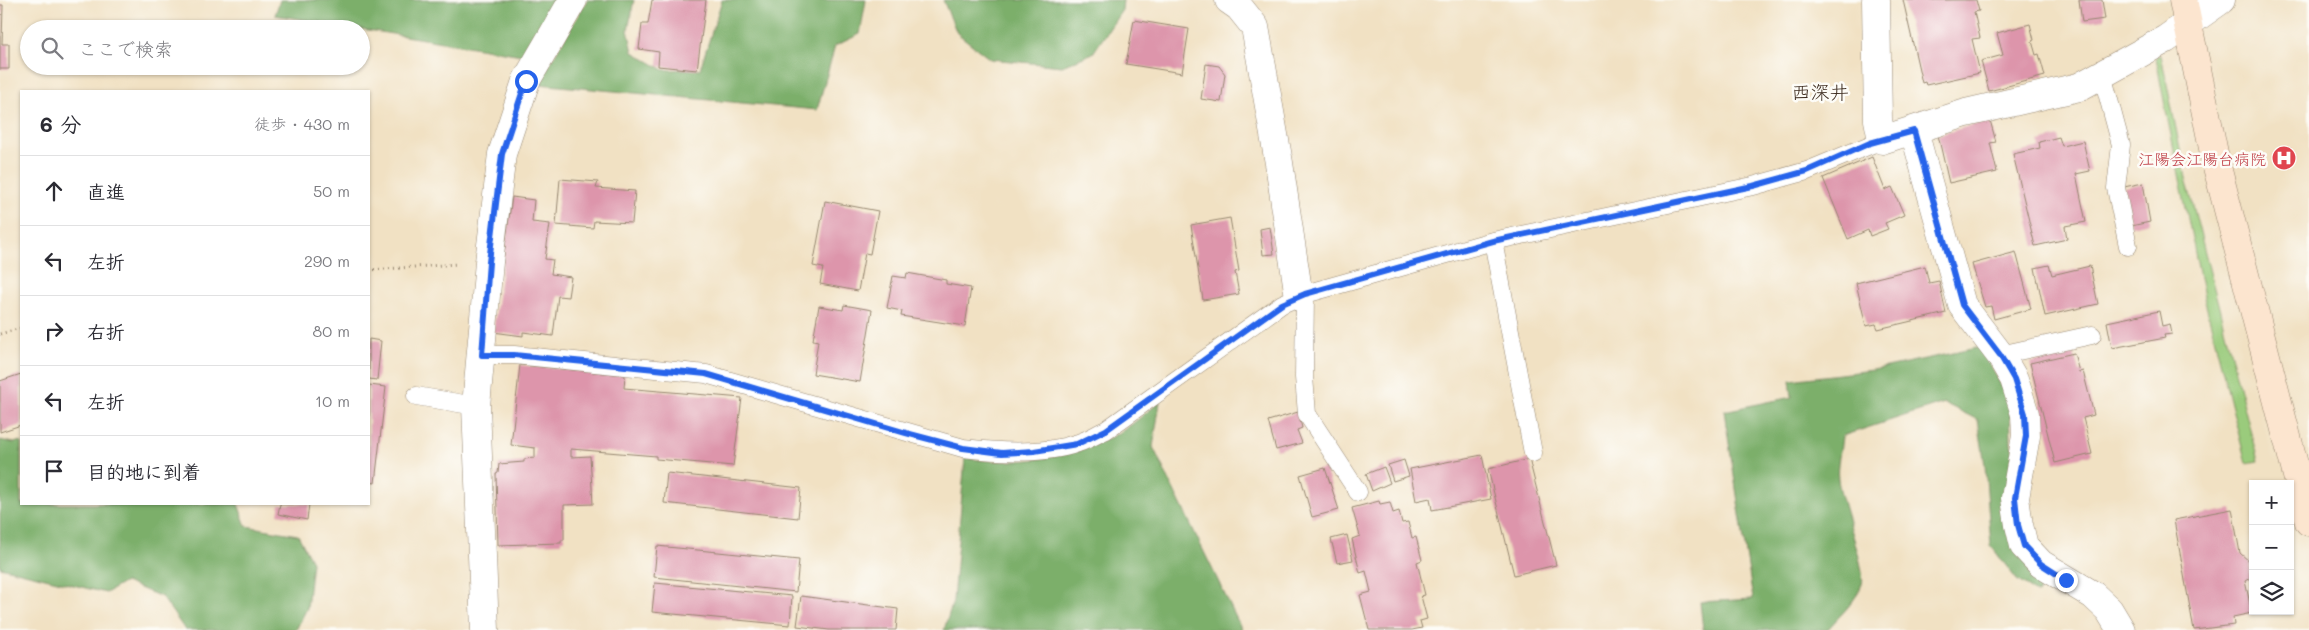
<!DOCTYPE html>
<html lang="ja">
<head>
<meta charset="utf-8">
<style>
  body { margin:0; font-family:Mali,"Klee One",sans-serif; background:#f7f7f7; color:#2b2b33 }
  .controls { position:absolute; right:15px; bottom:15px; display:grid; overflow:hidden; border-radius:0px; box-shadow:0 1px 4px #0004 }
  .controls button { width:45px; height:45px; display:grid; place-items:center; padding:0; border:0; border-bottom:1px solid #e1e1e2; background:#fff; color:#2b2b33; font:25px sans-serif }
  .stop { position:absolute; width:15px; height:15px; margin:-11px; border:4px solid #2563eb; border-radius:50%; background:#fff }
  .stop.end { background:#2563eb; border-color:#fff; box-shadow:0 1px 5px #0008 }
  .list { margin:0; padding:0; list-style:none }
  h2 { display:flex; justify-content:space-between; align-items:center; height:65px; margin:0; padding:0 20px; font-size:21px }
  h2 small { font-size:16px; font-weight:400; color:#7c7c81 }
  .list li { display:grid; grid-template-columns:32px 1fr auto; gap:15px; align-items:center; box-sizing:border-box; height:70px; padding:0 20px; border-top:1px solid #e1e1e2 }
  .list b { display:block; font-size:19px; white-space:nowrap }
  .list em { font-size:16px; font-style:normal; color:#7c7c81 }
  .icon { flex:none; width:28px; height:28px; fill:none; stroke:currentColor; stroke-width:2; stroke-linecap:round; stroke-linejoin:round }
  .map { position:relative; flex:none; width:2309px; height:630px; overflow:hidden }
  .search { position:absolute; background:#fff; box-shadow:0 1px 4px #0004; left:20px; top:20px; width:350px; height:55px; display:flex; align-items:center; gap:12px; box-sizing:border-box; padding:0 18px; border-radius:28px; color:#7c7c81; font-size:19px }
  .panel { position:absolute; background:#fff; box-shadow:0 1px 4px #0004; left:20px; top:90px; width:350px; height:415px; border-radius:0px }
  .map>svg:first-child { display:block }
  .green { fill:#9acb7b; stroke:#6a7a4c }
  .forest { fill:#7baf6b; stroke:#5b6c44 }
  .building { fill:#dd95ab }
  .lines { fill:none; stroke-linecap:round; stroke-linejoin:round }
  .lane-casing { stroke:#968670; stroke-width:19 }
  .street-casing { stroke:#968670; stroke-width:29 }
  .secondary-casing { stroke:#968670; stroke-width:29 }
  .path { stroke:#968670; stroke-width:3; stroke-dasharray:1 4; stroke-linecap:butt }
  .lane { stroke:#fff; stroke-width:18 }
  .street { stroke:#fff; stroke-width:28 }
  .secondary { stroke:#fce5cf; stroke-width:28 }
  .route { stroke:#2563eb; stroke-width:6 }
  .labels { text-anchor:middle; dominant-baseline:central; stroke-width:5; stroke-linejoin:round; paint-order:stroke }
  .health-label { font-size:16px; fill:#be3a42; stroke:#fdfcf7; text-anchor:end }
  .quarter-label { font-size:19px; fill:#3b2a1e; stroke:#fdfcf7 }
</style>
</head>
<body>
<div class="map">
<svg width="2309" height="630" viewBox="0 0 2309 630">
  <rect width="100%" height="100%" fill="#fdfcf7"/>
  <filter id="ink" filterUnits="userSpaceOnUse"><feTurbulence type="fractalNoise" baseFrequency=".02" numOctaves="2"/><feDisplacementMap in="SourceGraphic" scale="10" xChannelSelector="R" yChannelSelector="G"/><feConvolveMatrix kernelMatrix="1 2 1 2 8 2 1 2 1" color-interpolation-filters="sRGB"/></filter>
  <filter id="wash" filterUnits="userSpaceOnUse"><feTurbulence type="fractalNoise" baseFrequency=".0096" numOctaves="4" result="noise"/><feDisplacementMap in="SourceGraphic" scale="20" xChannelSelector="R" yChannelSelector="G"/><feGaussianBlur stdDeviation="1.12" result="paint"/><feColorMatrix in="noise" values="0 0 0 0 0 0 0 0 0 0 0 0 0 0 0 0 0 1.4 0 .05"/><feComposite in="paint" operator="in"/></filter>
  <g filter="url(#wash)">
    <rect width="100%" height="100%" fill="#f1e1c3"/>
    <!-- green -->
    <path class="green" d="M2161 55 2186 178 2258 461 2246 463 2204 297 2162 91 2156 57Z"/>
    <!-- forest -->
    <path class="forest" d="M280 0H561L528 56 275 15Z
      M587 0H634L628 30 633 52 664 70 700 69 722 0H866L860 34 835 46 817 110 538 84Z
      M943 0H1123L1122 10 1093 53 1062 66 990 59 957 33Z
      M1981 347 2010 402 2011 443 2045 580 2038 594 2017 580 1991 546 1985 465 1978 420 1944 403 1842 436C1841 450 1836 466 1838 479 1840 500 1867 570 1862 584 1856 602 1839 616 1827 630H1703L1700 602 1753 599 1724 411 1792 397 1790 380 1873 370Z
      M1160 402 1153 447 1242 630H944L953 601 965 458C1015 466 1071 459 1117 434 1132 426 1146 412 1160 402Z
      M0 440 14 443 21 441V504H238L246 526 298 535 312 562 307 608 296 630H185L162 597 125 582 106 593 0 567Z"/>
    <g id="blocks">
      <!-- building -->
      <path class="building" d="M652 0H706L697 70 658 66 659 52 639 49 642 24H648Z
        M1903 0H1976L1979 11 1974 12 1980 38 1972 39 1980 73 1926 85 1925 82 1922 83Z
        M2079 0H2102L2105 19 2082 22Z
        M0 5H3L2 44H9V69H0Z
        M1134 20 1189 29 1182 73 1126 64Z
        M2030 24 2034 40 2032 41 2036 55 2039 54 2045 76 1989 91 1981 61 2003 55 1997 33Z
        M1206 64 1219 66 1225 74 1221 102 1201 99Z
        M1990 120 1996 142 1990 143 1997 172 1949 183 1938 135Z
        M2059 137 2062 146 2083 141 2090 171 2076 174 2086 222 2065 226 2067 239 2035 246 2013 154 2040 148 2039 142Z
        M1872 157 1885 190 1892 187 1904 215 1885 223 1888 229 1870 236 1868 230 1848 239 1823 178Z
        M560 179 598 182 596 188 635 191 632 223 594 221 593 228 556 225Z
        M2143 183 2150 222 2131 226 2124 187Z
        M512 197 534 200 532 222 550 224 545 259 553 260 551 274 571 277 568 297 558 296 553 336 523 332V336L493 332Z
        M825 201 878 211 870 254 865 253 858 291 820 284 823 268 813 266Z
        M1230 218 1239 271 1235 272 1239 294 1203 300 1191 225Z
        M1270 227 1274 254 1263 255 1260 229Z
        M2016 252 2031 309 1994 319 1991 306 1985 307 1972 264Z
        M2049 265 2052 275 2090 266 2098 304 2045 316 2035 268Z
        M1925 266 1929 283 1939 281 1946 313 1878 329 1876 324 1866 326 1856 283Z
        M907 273 946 280V284L971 288 965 326 901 316 902 311 887 308 893 276 906 278Z
        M844 305 872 310 860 382 813 374 818 341 813 340 819 306 843 310Z
        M2159 311 2162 326 2170 324 2172 334 2164 335 2165 338 2112 348 2107 322Z
        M369 339 381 341 377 380 369 379Z
        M2074 353 2079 372 2083 371 2094 415 2083 418 2092 454 2055 463 2030 363Z
        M520 365 625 375 624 388 742 398 733 466 656 459V456L571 449V457L590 456 593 504 564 505V540H561V543L498 545 496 474 498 473 499 464 524 462V459L535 458V448L511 445Z
        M21 374V425L0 432V381Z
        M369 385 386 387 375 483 369 482Z
        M1298 412 1302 428 1297 430 1302 443 1276 450 1268 421Z
        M1482 455 1491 499 1432 510 1430 498 1416 501 1410 469Z
        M1529 459 1556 565 1514 575 1488 469Z
        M1404 460 1409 476 1393 481 1388 465Z
        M1384 467 1390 483 1372 491 1366 474Z
        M1325 468 1339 510 1312 517 1300 475Z
        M667 473 801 488 798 518 664 503Z
        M1379 501 1380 504 1390 502 1393 513 1399 511 1402 523 1408 522 1412 538 1416 537 1422 560 1417 562 1425 595 1421 596 1427 619 1420 621 1422 628 1412 630H1369L1360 595 1371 592 1366 571 1360 573 1352 539 1360 536 1352 508Z
        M280 504H309L307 520 278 514Z
        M2232 509 2240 553 2251 563 2250 578 2245 581 2252 613 2233 617 2234 625 2194 630 2174 520Z
        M1347 535 1353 560 1337 563 1331 539Z
        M657 546 799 560 796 592 654 577Z
        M655 583 792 596 790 625 652 612Z
        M801 596 898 609 896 630H829L797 626Z"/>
    </g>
  </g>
  <g filter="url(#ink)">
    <use href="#blocks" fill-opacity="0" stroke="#968670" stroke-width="1"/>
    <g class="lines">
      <defs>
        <path id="lane" d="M2102 74 2121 145 2116 188 2128 246
          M1493 241 1533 453
          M1305 294 1304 377 1307 414 1358 492
          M482 355H514L706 374 963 448C997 452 1045 455 1078 443 1088 440 1097 434 1106 430L1282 304 1305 294 1493 241 1753 186 1807 171 1882 140
          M2000 355 2092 335
          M416 396 476 406"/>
        <path id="street" d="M1229 0 1239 7 1255 27 1279 163 1299 297
          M1876 0 1878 120 1882 140 1966 113 2079 87 2166 39 2221 0
          M1914 131 1962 305 2000 355 2014 379 2025 414 2026 436 2015 498 2019 525 2024 546 2041 564 2093 595 2109 610 2121 630
          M485 630 476 406 489 262 502 154 526 81 573 0"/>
        <path id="secondary" d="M2183 0 2216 163 2309 522"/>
      </defs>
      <!-- lane casing -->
      <use href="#lane" class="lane-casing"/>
      <!-- street casing -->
      <use href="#street" class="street-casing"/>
      <!-- secondary casing -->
      <use href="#secondary" class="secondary-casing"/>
      <!-- path -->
      <path class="path" d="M369 270 458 264
        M0 334 21 328"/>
      <!-- lane -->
      <use href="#lane" class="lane"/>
      <!-- street -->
      <use href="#street" class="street"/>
      <!-- secondary -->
      <use href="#secondary" class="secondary"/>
    </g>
  </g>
  <g class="lines" filter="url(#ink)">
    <!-- route -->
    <path class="route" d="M526 81 502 154 489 262 482 355H514L706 374 906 433 963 448 1002 453 1034 451 1077 444 1106 430 1282 304 1305 294 1493 241 1753 186 1807 171 1870 143 1914 131 1962 305 2000 355 2014 379 2025 414 2026 436 2015 498 2018 525 2024 546 2041 564 2066 580"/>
  </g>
  <!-- icons -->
  <defs>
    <symbol id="hospital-disc" viewBox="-11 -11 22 22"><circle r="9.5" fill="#e0444e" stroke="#fdfcf7"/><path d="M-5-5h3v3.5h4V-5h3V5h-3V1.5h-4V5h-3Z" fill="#fff"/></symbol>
  </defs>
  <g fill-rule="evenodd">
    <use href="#hospital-disc" x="2270" y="144" width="28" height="28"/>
  </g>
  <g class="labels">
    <!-- health labels -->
    <g class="health-label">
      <text x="2266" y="158">江陽会江陽台病院</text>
    </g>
    <!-- quarter labels -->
    <g class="quarter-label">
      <text x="1820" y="91">西深井</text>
    </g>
  </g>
</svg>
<div class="controls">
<button>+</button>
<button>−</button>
<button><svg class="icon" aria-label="layers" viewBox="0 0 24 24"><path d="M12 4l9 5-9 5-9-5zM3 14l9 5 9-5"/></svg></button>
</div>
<div class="stop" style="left:526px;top:81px"></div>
<div class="stop end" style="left:2066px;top:580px"></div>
<div class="search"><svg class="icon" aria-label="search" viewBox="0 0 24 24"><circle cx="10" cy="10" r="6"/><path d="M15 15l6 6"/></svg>ここで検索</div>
<section class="panel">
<h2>6 分<small>徒歩 · 430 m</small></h2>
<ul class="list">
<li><svg class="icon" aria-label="ahead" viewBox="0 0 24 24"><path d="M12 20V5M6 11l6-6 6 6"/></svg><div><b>直進</b></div><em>50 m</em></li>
<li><svg class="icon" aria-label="left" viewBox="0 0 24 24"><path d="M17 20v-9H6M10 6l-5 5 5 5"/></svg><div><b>左折</b></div><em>290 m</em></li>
<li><svg class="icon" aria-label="right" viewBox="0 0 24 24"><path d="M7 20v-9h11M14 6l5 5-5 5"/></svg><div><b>右折</b></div><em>80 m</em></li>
<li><svg class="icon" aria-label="left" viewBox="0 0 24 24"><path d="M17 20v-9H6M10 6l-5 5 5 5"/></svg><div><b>左折</b></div><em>10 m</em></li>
<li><svg class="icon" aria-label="arrive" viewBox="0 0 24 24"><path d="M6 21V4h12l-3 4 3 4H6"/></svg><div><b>目的地に到着</b></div></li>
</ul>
</section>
</div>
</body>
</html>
